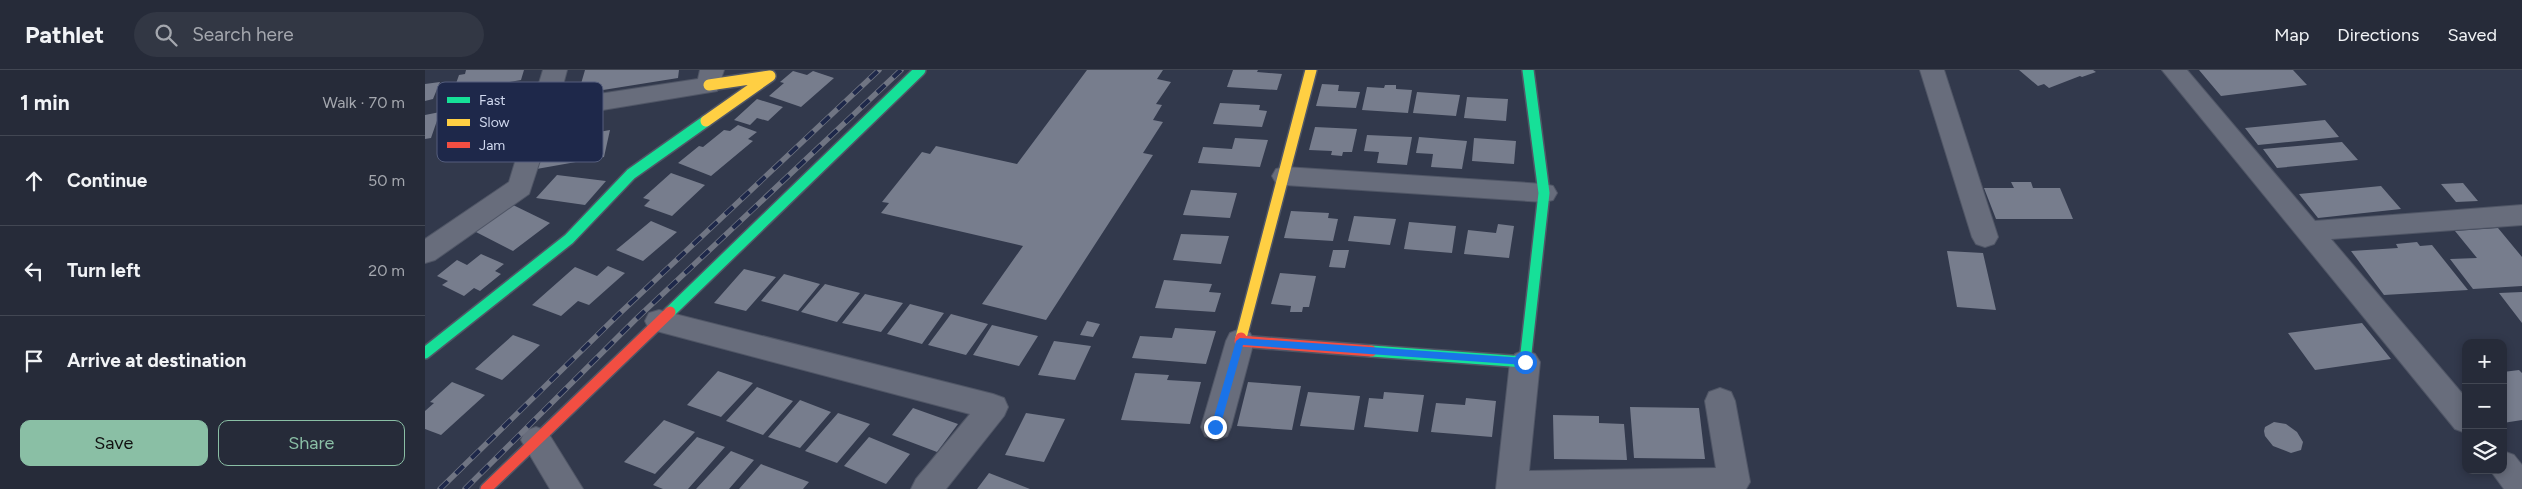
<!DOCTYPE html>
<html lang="en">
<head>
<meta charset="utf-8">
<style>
  body { margin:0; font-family:Figtree,sans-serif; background:#323744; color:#f1f3f6 }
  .controls { position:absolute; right:15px; bottom:15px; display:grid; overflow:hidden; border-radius:10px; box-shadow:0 2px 8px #0003 }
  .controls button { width:45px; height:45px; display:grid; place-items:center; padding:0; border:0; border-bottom:1px solid #424753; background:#262b39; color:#f1f3f6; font:25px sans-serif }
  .stop { position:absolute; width:15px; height:15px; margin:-11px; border:4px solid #1a73e8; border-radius:50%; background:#fff }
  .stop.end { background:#1a73e8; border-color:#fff; box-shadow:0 1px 5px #0008 }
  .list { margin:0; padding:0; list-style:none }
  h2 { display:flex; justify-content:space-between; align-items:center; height:65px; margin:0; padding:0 20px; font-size:21px }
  h2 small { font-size:16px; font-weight:400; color:#a4a7ae }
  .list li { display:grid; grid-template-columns:32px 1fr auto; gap:15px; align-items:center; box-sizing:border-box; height:90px; padding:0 20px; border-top:1px solid #424753 }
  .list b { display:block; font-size:19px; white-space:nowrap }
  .list em { font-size:16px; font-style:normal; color:#a4a7ae }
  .actions { display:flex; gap:10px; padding:15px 20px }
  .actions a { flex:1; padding:11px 0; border:1px solid #8abfa5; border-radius:10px; text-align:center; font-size:18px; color:#8abfa5 }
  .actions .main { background:#8abfa5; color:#111 }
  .icon { flex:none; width:28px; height:28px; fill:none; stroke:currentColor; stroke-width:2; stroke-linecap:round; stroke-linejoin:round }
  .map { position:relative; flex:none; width:2097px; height:419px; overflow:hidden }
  header { display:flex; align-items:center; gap:30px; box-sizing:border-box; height:70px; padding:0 25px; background:#262b39; border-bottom:1px solid #424753 }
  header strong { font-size:24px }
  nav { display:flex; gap:28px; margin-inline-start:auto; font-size:18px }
  .search { width:350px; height:45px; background:#323744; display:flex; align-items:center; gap:12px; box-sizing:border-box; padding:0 18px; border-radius:28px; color:#a4a7ae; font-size:19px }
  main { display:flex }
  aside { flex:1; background:#262b39 }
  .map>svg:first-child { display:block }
  .building { fill:#777d8d }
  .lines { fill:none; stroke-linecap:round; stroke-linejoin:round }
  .street-casing { stroke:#505666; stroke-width:2 }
  .fast-casing { stroke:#505666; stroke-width:14 }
  .slow-casing { stroke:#505666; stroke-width:14 }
  .jam-casing { stroke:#505666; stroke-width:14 }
  .street { fill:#686d7c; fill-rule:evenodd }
  .fast { stroke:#16e098; stroke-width:11 }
  .slow { stroke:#ffcf43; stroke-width:11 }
  .jam { stroke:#f24e42; stroke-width:11 }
  .rail-casing { stroke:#707583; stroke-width:5.5 }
  .rail { stroke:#1e284a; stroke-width:4; stroke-dasharray:11; stroke-linecap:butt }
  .route { fill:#1a73e8 }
  .key { fill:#1e284a; stroke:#545d7c; stroke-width:1 }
  .key-label { font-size:14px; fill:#d1d9ef }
</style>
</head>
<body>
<header>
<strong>Pathlet</strong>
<div class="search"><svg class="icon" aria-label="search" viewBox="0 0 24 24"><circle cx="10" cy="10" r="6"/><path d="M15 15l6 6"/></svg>Search here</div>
<nav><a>Map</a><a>Directions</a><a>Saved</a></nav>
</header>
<main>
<aside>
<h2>1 min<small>Walk · 70 m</small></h2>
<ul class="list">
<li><svg class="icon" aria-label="ahead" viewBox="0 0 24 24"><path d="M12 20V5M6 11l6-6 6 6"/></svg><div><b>Continue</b></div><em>50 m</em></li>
<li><svg class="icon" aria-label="left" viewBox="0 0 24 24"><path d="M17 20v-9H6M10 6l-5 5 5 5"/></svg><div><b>Turn left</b></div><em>20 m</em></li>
<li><svg class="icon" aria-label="arrive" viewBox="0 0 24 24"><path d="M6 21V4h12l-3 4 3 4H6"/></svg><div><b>Arrive at destination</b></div></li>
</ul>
<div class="actions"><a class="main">Save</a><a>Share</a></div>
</aside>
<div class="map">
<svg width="2097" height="419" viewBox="0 0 2097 419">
  <rect width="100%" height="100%" fill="#32394c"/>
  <!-- building -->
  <path class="building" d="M41 0H99L96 10 28 22 34 5 40 4Z
    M160 0H254L253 8 153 24Z
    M662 0H738L732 9 746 12 731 34 737 35 728 50 738 52 718 83 728 85 621 250 557 234 598 176 456 143 464 133 457 132 497 82 505 84 511 76 592 94Z
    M808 0H833L832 2 857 4 852 20 802 17Z
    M1594 0H1668L1671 2 1657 7 1655 6 1624 18 1619 14 1613 16Z
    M1774 0H1868L1882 15 1796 26Z
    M368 1 382 5 388 1 409 8 376 37 344 26 359 13 355 12Z
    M15 12 8 29 0 31V14Z
    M897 14 914 15 913 21 935 22 931 38 891 36Z
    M960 15H971V19L987 20 983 43 937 40 942 17 959 18Z
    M992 22 1035 25 1031 46 988 43Z
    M1042 27 1083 29 1081 51 1039 48Z
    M332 29 358 37 343 51 332 48 325 55 309 50Z
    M795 33 835 35 834 40 842 41 837 57 788 54Z
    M15 42 6 68 0 69V45Z
    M1900 50 1914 67 1833 75 1820 58Z
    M313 55 332 62 323 69 328 71 286 106 253 93 274 76 278 77 299 60 305 61Z
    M890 57 932 59 927 82H918L917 86 906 85 907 81 884 80Z
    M185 60 179 87 106 100 110 87 124 85 129 70Z
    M942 65 987 67 982 95 952 93 954 82 939 81Z
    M994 67 1042 71 1037 99 1006 97 1008 84 991 83Z
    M810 68 843 70 835 97 773 93 778 77 807 79Z
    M1049 68 1091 71 1089 94 1047 91Z
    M1917 72 1933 90 1852 98 1838 79Z
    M246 103 280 115 247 146 219 136 225 130 218 128Z
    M132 105 181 111 160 135 111 128Z
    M1586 112H1606L1608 118H1635L1648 149H1571L1559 118H1589Z
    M2038 113 2053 131 2031 132 2016 114Z
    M1956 116 1976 139 1893 148 1874 124Z
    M766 120 812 123 805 148 758 145Z
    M86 134 125 153 88 181 49 161Z
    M866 141 904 143 903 148 913 149 908 171 859 168Z
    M929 146 971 149 965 175 923 171Z
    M226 151 252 162 218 191 191 180Z
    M984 152 1031 156 1027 183 979 179Z
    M1073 154 1089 156 1084 188 1039 184 1043 160 1071 163Z
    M2073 158 2097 187V216L2048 219 2025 189 2052 188 2030 161Z
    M756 164 804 166 796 194 748 190Z
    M1992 172 1995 176 2007 175 2043 220 1959 225 1926 181 1973 178 1971 174Z
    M908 180H924L920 198 904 197Z
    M1522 181 1558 183 1571 240 1532 237Z
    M56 184 79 194 70 201 76 204 55 221 49 218 39 226 17 215 23 211 12 206 32 190 42 195Z
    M183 196 200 203 164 235 153 231 136 246 107 235 150 197 172 206Z
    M319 199 351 207 321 241 289 233Z
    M855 203 891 206 884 237H878L877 242H865L866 236 846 234Z
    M359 204 395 214 373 241 336 231Z
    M739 210 787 214 784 222 796 223 790 242 730 238Z
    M400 214 435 223 412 252 376 242Z
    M2097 222V253L2074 223Z
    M440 224 478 233 456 262 417 253Z
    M485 234 519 243 497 274 462 264Z
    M526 244 563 254 541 285 503 275Z
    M662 251 675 254 668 267 655 265Z
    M1937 253 1966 289 1890 300 1863 263Z
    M567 255 613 266 594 296 548 285Z
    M750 258 791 261 781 294 707 288 715 266 747 268Z
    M88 265 115 275 77 310 50 299Z
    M629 271 666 276 650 310 613 305Z
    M2094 300 2097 303V350L2078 353V302Z
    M293 301 328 313 296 347 262 335Z
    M710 303 744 305 742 310 776 312 765 354 696 350Z
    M27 312 60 325 16 365 0 359V341L9 333 5 332Z
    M823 312 876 316 867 360 812 356Z
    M332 317 368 331 338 365 301 351Z
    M883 322 935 326 929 360 875 356Z
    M959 322 999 325 993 362 939 357 944 328 958 329Z
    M1041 328 1071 331 1067 367 1006 362 1011 333 1040 335Z
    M375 330 406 342 375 378 343 367Z
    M1205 337 1274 338 1280 389 1209 388Z
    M488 338 533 354 512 382 467 365Z
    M413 343 445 354 412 393 380 381Z
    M601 343 640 349 619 392 580 385Z
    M1128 345 1174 346V353L1199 354 1202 390 1129 389Z
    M239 350 270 362 230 404 199 392Z
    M1849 352 1861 354 1872 362 1878 372 1876 380 1866 383 1848 376 1840 366 1839 361 1840 357Z
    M272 367 300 377 263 419H238L228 415Z
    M444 367 485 384 461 414 419 396Z
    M306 381 329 390 304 419H271Z
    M336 394 384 412 378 419H314Z
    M564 403 605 419H552Z"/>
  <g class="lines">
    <defs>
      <path id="street" d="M118 0H142L134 30 273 9 275 0H299L292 21 129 48 104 124 10 190 0 193V169L84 112Z
        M1495 0H1519L1573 167 1569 174 1560 177 1551 174 1547 167Z
        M1737 0H1762L1890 151 2097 135V155L1906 169 2041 328V363L2030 359Z
        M860 97 1119 114 1128 116 1132 123 1128 130 1119 132 860 115 851 113 847 106 851 99Z
        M234 240 568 324 579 328 583 337 579 346 521 419H486L491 409 545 344 224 259 220 251 224 243Z
        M815 259 825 263 829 271 806 357 802 366 791 370 780 366 776 357 801 271 805 263Z
        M1100 280 1110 284 1115 292 1104 401 1291 398 1280 331 1284 322 1295 318 1306 322 1310 331 1325 412 1321 419H1071L1085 292 1090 284Z
        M111 357 122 361 158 419H125L96 370 100 361Z
        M2078 381 2089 385 2097 395V419H2079L2065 400H2078Z"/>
      <path id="fast" d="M245 242 495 0
        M946 281 1100 292 1119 123 1103 0
        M0 283 144 169 206 104 281 51"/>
      <path id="slow" d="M281 51 345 6 284 15
        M816 268 886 0"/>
      <path id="jam" d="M816 268 815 271 946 281
        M61 419 245 242"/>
    </defs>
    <!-- street casing -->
    <use href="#street" class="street-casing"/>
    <!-- fast casing -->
    <use href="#fast" class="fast-casing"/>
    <!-- slow casing -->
    <use href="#slow" class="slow-casing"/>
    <!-- jam casing -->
    <use href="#jam" class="jam-casing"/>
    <!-- street -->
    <use href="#street" class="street"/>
    <!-- fast -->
    <use href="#fast" class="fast"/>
    <!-- slow -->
    <use href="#slow" class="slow"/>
    <!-- jam -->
    <use href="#jam" class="jam"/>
    <defs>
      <path id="rail" d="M15 419 194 244 454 0
        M40 419 210 250 476 0"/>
    </defs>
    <!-- rail casing -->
    <use href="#rail" class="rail-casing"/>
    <!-- rail -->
    <use href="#rail" class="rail"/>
  </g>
  <!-- route -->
  <path class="route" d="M815 268 1100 288 1104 292 1100 295 818 275 795 357 790 361 786 357 811 271Z"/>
  <!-- legend -->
  <rect x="12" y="12" width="166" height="80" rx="8" class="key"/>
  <rect x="22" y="27" width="23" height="6" fill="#16e098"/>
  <rect x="22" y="49" width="23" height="7" fill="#ffcf43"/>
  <rect x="22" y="72" width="23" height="6" fill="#f24e42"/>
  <g class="key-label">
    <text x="54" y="35">Fast</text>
    <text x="54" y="57">Slow</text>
    <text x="54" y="80">Jam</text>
  </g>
</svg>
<div class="controls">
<button>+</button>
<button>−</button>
<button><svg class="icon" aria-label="layers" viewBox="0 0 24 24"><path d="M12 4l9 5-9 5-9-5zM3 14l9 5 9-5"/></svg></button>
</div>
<div class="stop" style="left:1100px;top:292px"></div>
<div class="stop end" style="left:790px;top:357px"></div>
</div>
</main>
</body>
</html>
